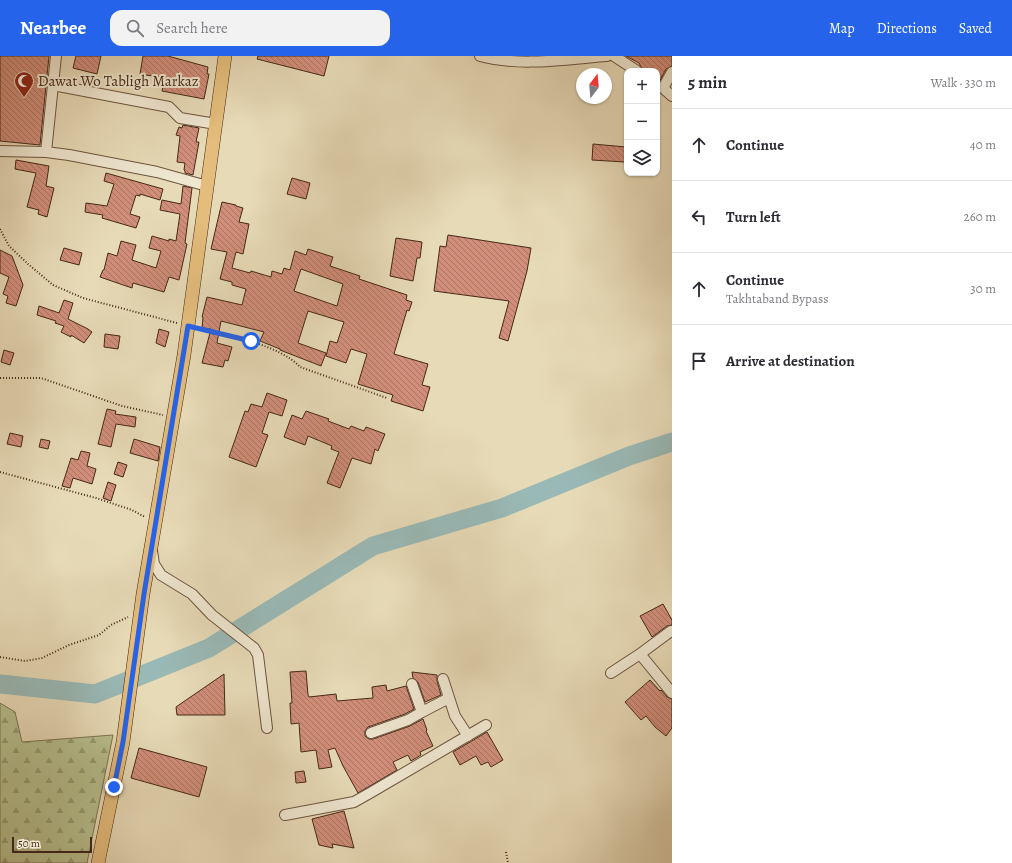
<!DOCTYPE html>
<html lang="en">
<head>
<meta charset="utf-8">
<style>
  body { margin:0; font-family:Alegreya,serif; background:#f2f2f3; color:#2b2b33 }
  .controls { position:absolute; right:12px; top:12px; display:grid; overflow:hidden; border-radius:8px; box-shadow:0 1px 3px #0004 }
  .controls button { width:36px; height:36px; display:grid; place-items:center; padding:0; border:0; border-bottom:1px solid #e1e1e2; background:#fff; color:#2b2b33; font:20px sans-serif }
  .compass { position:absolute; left:576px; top:12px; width:36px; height:36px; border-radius:50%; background:#fff; box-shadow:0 1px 3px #0004; rotate:16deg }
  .scale { position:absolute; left:12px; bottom:10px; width:80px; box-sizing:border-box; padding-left:4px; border:2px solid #462817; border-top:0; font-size:11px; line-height:14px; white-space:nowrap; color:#462817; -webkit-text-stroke:3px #efe7d0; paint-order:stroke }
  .stop { position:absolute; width:12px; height:12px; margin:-9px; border:3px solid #2563eb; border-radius:50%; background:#fff }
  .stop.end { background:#2563eb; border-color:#fff; box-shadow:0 1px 4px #0008 }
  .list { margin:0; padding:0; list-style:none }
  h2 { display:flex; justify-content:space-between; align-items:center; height:52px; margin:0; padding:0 16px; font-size:17px }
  h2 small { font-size:13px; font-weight:400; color:#7c7c81 }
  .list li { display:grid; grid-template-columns:26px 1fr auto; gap:12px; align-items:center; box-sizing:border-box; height:72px; padding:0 16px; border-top:1px solid #e1e1e2 }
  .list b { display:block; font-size:15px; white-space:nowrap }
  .list p { margin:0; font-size:13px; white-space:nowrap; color:#7c7c81 }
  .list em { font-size:13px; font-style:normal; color:#7c7c81 }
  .icon { flex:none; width:22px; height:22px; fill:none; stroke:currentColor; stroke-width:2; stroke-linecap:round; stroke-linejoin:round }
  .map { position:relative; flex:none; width:672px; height:807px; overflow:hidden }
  header { display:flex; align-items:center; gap:24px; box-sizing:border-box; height:56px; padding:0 20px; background:#2563eb; color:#fff }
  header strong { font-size:19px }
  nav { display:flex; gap:22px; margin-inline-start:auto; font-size:14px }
  .search { width:280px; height:36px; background:#f2f2f3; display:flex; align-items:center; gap:10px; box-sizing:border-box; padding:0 14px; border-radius:12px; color:#7c7c81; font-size:15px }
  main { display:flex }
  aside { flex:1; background:#fff }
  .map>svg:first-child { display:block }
  .forest { fill:url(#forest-firs); stroke:#7e7452 }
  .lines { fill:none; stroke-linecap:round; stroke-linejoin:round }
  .river { stroke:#99b9b6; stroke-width:19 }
  .building { fill:url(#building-back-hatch); stroke:#462817; fill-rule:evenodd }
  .minor-casing { stroke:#6e543f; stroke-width:12 }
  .major-casing { stroke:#462817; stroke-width:14 }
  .path { stroke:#462817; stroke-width:2; stroke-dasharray:1 2; stroke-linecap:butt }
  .minor { stroke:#efe7d0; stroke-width:10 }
  .major { stroke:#e4bd7c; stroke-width:13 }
  .route { stroke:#2563eb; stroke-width:5 }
  .labels { text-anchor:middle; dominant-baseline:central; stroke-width:4; stroke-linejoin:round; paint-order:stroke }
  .poi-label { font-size:15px; fill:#462817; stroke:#efe7d0; text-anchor:start }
</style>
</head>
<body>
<header>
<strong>Nearbee</strong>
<div class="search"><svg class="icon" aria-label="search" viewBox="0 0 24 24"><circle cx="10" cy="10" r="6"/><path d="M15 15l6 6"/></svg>Search here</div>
<nav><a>Map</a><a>Directions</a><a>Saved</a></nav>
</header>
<main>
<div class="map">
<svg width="672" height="807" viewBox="0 0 672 807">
  <defs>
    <pattern id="forest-firs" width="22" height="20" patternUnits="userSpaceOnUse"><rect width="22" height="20" fill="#b7bf8e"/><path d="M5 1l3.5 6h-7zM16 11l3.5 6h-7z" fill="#979b73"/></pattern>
    <pattern id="building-back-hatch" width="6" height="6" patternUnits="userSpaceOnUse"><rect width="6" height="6" fill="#d18e7a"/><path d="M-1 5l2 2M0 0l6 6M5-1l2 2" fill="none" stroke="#ab7463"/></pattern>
  </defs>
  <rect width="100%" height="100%" fill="#e7dab7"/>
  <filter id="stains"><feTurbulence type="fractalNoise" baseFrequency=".005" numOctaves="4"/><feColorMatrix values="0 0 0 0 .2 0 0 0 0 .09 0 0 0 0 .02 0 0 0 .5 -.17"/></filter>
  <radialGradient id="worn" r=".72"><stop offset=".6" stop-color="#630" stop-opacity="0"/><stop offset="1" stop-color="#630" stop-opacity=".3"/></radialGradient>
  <!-- forest -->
  <path class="forest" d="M0 647 15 656 22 686 113 679 87 807H0Z"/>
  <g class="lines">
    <!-- river -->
    <path class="river" d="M0 628 95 638 209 592 373 490 502 452 629 400 672 386"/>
  </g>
  <!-- building -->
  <path class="building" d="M0 0H49L40 89 0 85Z
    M76 0H101L97 18 73 12Z
    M143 0H168L208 11 207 18H209L204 43 162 35 165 22 140 18Z
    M258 0H329L324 20 257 3Z
    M626 0H672V10L666 13 657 30V15H643L639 7Z
    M183 69 199 72 196 86H199L193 119 185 117V115L184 114 185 107 177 106 180 80 176 79 179 71 182 72Z
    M593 88 626 91 625 106 592 104Z
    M16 104 49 110 46 130 54 132 47 161 38 158 39 154 27 151 36 117 15 113Z
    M106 117 163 133 160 144 140 138V140L136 139 130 158 140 161 136 172 102 162 103 159 85 156 86 147 107 150 114 128 104 125Z
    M292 122 310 127 306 143 287 138Z
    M183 130 192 132 185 187 187 188 179 224 169 221 164 236 133 227 132 232 100 221 103 214H104L108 197 117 200 121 185 136 189 132 204 156 212 161 195 149 192 152 180 169 185V183L176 185 180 158 160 154 162 144 181 148Z
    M222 146 236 149V150L243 152 239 166 249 168 243 198 236 196 232 212 250 217 251 215 271 221 272 215 282 218 284 212 290 214 295 195 306 199 308 193 333 201 330 210 360 220 359 223 407 239 406 244 412 246 409 255 407 254 394 298 428 308 422 329 430 331 423 355 391 345 393 339 358 328 367 298 351 293 346 307 326 300 330 285 337 287 344 266 308 255 298 287 326 297 321 310 280 294V293L260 285 264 276 221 265 217 287 232 291 228 305 225 304 223 311 202 307 211 273 202 272 203 261H202L207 241 242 249 246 233 232 229V226L220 223 227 196 211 193ZM301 213 343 228 337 250 294 235Z
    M448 179 531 192 527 215 508 285 499 282 509 245 434 235 440 190 446 191Z
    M396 182 422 186 420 202H417L413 225 390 220Z
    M64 192 82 197 79 209 60 204Z
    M0 194 12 200 23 229 16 250 6 247 8 240 3 238 9 221 0 217Z
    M64 244 73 247 68 263 88 273 92 276 84 287 71 279V281L61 276 64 270 55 267 56 265 37 259 39 250 59 257Z
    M159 273 169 276 165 291 156 287Z
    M105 278 120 280 118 293 104 291Z
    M4 294 14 297 10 309 1 306Z
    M267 337 287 344 282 360 269 356 262 377 268 379 256 411 229 401 245 355 248 356 251 348 262 351Z
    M107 353 116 355 115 358 136 361 135 371 116 368 111 391 98 388Z
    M306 355 329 363 328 365 349 373 351 370 364 375 366 371 385 378 378 395 375 393 371 408 352 402 340 432 327 427 339 396 331 393 332 390 308 380 305 389 284 381 292 359 302 363Z
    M10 377 23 380 21 391 7 388Z
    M41 383 50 385 48 393 39 391Z
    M134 383 160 391 158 405 130 397Z
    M81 395 90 397 87 410 96 413 92 428 73 422 70 432 62 430 71 402 78 404Z
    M118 406 127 409 123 421 114 418Z
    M108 426 116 429 111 445 103 442Z
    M663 548 672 564V569L667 570 652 581 640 560Z
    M306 615 308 639 309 641 336 638 337 645 373 642 372 631 386 629 387 635 406 630 414 653 405 658 368 671 365 675V680L369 683H373L410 670 423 663 427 674 426 675 433 690 420 696 421 699 411 705 408 699 393 706 397 714 358 737 343 710 335 692 328 694 332 711 319 713 316 694 301 696 299 667 291 668 290 647H292L290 616Z
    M412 616 437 619V625L441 639 425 646 418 626 413 622Z
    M224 618 225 659H177L176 651Z
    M650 624 660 635 661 634 667 641 672 643V672L666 680 655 671 646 660 641 664 625 646Z
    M487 676 503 704 491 711 488 706 481 709 476 700 460 709 453 696Z
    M139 692 207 711 199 741 131 722Z
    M304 715 306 726 296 727 295 716Z
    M344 755 354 792 332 788 333 792 319 789 312 763Z"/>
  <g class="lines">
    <defs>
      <path id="minor" d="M480 0C521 11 566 3 607 0
        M614 0 637 15
        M672 16 663 32 672 40
        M53 29 169 51 180 62 216 68
        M0 95 46 96 69 99 157 116 207 130
        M46 96 56 0
        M152 495 154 508 161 519 192 538 212 559 254 592 258 599 267 672
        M640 598 672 637
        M611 617 640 598 671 575
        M443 623 455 660 468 680
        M422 656 449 642
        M371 677 408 664 422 656 412 628
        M285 759 354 746 370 737 486 669"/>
      <path id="major" d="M98 807 123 686 143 538 184 299 225 0"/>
    </defs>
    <!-- minor casing -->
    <use href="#minor" class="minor-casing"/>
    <!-- major casing -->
    <use href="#major" class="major-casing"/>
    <!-- path -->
    <path class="path" d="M0 173 9 190 28 208 53 229 83 242 177 267
      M198 272C227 279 280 289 300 311L387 342
      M0 322H41L122 350 163 359
      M0 416 96 442 132 454 145 461
      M0 601 25 605 42 602 69 589 99 579 111 569 128 561
      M506 796 508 807"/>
    <!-- minor -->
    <use href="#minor" class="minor"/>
    <!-- major -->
    <use href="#major" class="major"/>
  </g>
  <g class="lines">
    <!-- route -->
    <path class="route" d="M114 731 123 686 144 538 188 270 251 285"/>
  </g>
  <!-- icons -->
  <defs>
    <symbol id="mosque-pin" viewBox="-11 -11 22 30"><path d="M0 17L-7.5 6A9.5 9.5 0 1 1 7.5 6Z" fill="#8f2418" stroke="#efe7d0"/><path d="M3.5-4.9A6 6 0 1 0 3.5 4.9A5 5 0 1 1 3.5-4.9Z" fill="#fff"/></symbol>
  </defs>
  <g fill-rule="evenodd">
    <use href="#mosque-pin" x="13" y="14" width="22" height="30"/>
  </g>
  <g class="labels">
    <!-- poi labels -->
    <g class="poi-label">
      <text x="38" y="25">Dawat Wo Tabligh Markaz</text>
    </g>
  </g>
  <rect width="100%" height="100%" filter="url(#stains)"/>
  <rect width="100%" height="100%" fill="url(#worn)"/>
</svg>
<div class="controls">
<button>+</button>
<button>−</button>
<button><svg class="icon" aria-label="layers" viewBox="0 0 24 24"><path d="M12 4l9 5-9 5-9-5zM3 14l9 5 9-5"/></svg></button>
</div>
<svg class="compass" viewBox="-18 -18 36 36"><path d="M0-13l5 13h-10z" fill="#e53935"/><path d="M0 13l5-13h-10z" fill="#7c7c81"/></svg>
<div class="scale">50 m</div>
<div class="stop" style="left:251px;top:285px"></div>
<div class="stop end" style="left:114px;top:731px"></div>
</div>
<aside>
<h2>5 min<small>Walk · 330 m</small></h2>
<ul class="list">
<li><svg class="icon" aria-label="ahead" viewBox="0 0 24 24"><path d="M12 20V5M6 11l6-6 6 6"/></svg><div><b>Continue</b></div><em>40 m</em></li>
<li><svg class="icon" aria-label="left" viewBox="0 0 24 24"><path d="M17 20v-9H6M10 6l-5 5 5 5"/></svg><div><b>Turn left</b></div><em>260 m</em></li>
<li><svg class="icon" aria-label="ahead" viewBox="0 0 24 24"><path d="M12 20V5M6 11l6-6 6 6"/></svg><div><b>Continue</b><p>Takhtaband Bypass</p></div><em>30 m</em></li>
<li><svg class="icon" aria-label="arrive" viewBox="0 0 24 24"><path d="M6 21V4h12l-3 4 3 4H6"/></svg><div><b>Arrive at destination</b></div></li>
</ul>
</aside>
</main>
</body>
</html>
